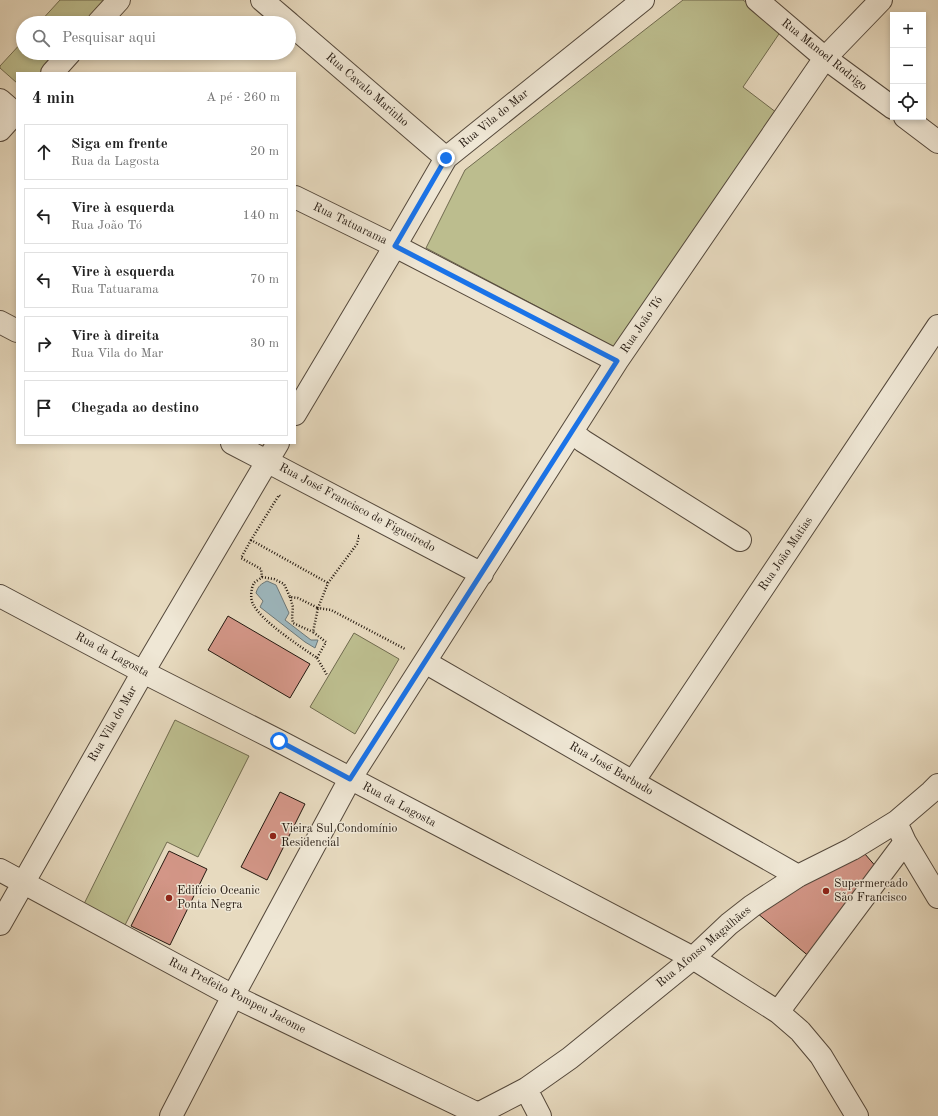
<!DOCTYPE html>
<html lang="pt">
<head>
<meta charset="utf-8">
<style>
  body { margin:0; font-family:"Old Standard TT",serif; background:#f6f6f6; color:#222 }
  .controls { position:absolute; right:12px; top:12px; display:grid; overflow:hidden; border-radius:0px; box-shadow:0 2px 6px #0003 }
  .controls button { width:36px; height:36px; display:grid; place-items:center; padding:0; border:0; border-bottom:1px solid #e0e0e0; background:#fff; color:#222; font:20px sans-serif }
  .stop { position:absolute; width:12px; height:12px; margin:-9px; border:3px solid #1a73e8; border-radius:50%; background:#fff }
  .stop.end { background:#1a73e8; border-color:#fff; box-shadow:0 1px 4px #0008 }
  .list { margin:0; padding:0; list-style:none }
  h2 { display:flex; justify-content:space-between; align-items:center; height:52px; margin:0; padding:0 16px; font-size:17px }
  h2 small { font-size:13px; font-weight:400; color:#767676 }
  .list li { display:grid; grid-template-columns:26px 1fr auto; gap:12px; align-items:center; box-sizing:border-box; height:56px; margin:0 8px 8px; padding:0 8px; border:1px solid #e0e0e0; border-radius:0px }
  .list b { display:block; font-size:15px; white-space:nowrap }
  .list p { margin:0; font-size:13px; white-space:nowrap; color:#767676 }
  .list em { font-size:13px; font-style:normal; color:#767676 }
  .icon { flex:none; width:22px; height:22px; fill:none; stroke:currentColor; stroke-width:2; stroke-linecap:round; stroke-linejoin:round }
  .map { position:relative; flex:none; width:938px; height:1116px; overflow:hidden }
  .search { position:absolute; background:#fff; box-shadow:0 2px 6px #0003; left:16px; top:16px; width:280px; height:44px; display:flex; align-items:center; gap:10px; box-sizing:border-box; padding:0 14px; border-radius:22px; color:#767676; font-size:15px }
  .panel { position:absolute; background:#fff; box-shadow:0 2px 6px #0003; left:16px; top:72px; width:280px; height:372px; border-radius:0px }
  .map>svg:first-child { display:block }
  .green { fill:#bcbd8e; stroke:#706b4f }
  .water { fill:#9db7be; stroke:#6d7878 }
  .building { fill:#d39687; stroke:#241910 }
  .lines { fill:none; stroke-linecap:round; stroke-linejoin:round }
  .minor-casing { stroke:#55493c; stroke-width:24 }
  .path { stroke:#241910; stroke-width:2.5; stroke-dasharray:1 2; stroke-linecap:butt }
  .minor { stroke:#efe7d5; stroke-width:22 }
  .route { stroke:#1a73e8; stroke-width:5 }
  .poi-dot { fill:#8f2418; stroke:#efe7d5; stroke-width:1.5 }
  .labels { text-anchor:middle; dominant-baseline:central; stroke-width:3; stroke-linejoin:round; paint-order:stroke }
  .street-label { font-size:12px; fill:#241910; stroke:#efe7d5 }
  .poi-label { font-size:12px; fill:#241910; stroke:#efe7d5; text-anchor:start }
</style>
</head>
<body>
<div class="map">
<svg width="938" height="1116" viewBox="0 0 938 1116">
  <rect width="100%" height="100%" fill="#e7dabf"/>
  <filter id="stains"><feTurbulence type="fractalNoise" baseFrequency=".005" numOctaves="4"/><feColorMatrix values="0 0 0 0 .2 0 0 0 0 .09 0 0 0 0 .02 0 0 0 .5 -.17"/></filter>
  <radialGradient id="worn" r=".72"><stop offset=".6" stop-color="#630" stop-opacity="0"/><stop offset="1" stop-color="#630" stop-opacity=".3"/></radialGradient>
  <!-- green -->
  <path class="green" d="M60 0H110L89 23H39Z
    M683 0H743L783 28 743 87 781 116 616 348 426 248 465 170Z
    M23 41V53H62L44 73H17V83L0 68V66Z
    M354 633 399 659 355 734 310 707Z
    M175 720 249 756 198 857 167 842 123 929 82 908Z"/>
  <!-- water -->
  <path class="water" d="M267 581 276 585 289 613 285 620 311 640H318L315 648 305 642 260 607 263 601 256 593C258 586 261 584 267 581Z"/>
  <!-- building -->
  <path class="building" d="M228 616 310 664 290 698 208 650Z
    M280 792 305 804 267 880 241 867Z
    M858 846 878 869 811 958 757 913Z
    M169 851 207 869 170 945 131 926Z"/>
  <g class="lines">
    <defs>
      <path id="minor" d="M262 0 289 23
        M757 0 825 58 893 108
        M98 23 119 0
        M289 23 446 158
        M52 73 70 53
        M0 100 15 113
        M905 117 938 142
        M0 130 17 111
        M295 197 395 246 617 361
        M0 322 17 331
        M295 414 395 246 446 158 643 0
        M572 432 583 441 740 540
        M232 443 482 574
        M0 596 143 672 279 741 693 958 778 1012 800 1031 821 1056 857 1116
        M425 662 633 782 798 876
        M633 782 938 326
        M900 831 905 842 938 897
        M0 870 233 996 478 1114
        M0 924 143 672 278 443
        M778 1012 905 842
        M526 1089 540 1116
        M171 1116 233 996 350 779 617 361 825 58 881 0
        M474 1116 526 1089 570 1058 693 958 729 924 752 906 798 876 852 849 896 822 931 792 938 785"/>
    </defs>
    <!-- minor casing -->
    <use href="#minor" class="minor-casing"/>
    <!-- path -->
    <path class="path" d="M280 496 279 495 251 540 328 583
      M358 536H359L357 544 328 583 318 608 331 610 405 649
      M251 540 241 558 261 569 262 577
      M262 577 274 579 284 584 290 597 298 598 318 608 313 632 326 642 317 658C300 646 262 622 253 604 250 599 251 588 254 583 256 581 260 579 262 577Z
      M290 597 293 607 292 617 293 623 313 632
      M317 658 327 675"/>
    <!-- minor -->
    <use href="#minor" class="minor"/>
  </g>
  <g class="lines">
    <!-- route -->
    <path class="route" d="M279 741 350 779 617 361 395 246 446 158"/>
  </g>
  <!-- markers -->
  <g class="poi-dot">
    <circle cx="273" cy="836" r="4"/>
    <circle cx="826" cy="891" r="4"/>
    <circle cx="169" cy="898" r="4"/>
  </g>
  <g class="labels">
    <!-- street labels -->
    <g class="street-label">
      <text transform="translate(824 55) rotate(39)">Rua Manoel Rodrigo</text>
      <text transform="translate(367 90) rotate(41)">Rua Cavalo Marinho</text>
      <text transform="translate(494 119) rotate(-39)">Rua Vila do Mar</text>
      <text transform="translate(350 224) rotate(26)">Rua Tatuarama</text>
      <text transform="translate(642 325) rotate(-56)">Rua João Tó</text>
      <text transform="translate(357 508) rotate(28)">Rua José Francisco de Figueiredo</text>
      <text transform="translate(786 554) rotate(-56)">Rua João Matias</text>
      <text transform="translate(112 655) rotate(28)">Rua da Lagosta</text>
      <text transform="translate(113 724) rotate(-60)">Rua Vila do Mar</text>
      <text transform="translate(611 769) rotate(30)">Rua José Barbudo</text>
      <text transform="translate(399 805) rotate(28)">Rua da Lagosta</text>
      <text transform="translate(704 947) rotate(-40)">Rua Afonso Magalhães</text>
      <text transform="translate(237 996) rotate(27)">Rua Prefeito Pompeu Jacome</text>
    </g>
    <!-- poi labels -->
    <g class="poi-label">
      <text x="281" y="829">Vieira Sul Condomínio<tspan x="281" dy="14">Residencial</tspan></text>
      <text x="834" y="884">Supermercado<tspan x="834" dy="14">São Francisco</tspan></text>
      <text x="177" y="891">Edifício Oceanic<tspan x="177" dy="14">Ponta Negra</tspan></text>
    </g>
  </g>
  <rect width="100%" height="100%" filter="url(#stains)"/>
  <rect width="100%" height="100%" fill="url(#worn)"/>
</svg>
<div class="controls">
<button>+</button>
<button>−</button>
<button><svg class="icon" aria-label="locate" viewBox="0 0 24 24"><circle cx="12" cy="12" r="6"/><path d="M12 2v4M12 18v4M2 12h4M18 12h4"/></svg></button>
</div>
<div class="stop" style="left:279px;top:741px"></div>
<div class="stop end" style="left:446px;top:158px"></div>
<div class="search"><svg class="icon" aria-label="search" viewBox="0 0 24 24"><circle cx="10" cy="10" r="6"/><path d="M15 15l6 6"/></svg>Pesquisar aqui</div>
<section class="panel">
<h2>4 min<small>A pé · 260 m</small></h2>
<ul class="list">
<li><svg class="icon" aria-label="ahead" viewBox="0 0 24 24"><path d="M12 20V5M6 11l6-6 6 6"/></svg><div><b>Siga em frente</b><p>Rua da Lagosta</p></div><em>20 m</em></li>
<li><svg class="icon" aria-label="left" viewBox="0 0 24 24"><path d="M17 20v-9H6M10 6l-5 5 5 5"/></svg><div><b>Vire à esquerda</b><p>Rua João Tó</p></div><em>140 m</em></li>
<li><svg class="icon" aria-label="left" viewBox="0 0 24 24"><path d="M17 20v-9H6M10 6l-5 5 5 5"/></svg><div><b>Vire à esquerda</b><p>Rua Tatuarama</p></div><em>70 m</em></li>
<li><svg class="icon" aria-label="right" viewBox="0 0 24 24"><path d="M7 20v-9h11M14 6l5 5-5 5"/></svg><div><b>Vire à direita</b><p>Rua Vila do Mar</p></div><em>30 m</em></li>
<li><svg class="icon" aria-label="arrive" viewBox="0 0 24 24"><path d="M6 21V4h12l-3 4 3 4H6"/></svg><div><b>Chegada ao destino</b></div></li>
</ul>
</section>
</div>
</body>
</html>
